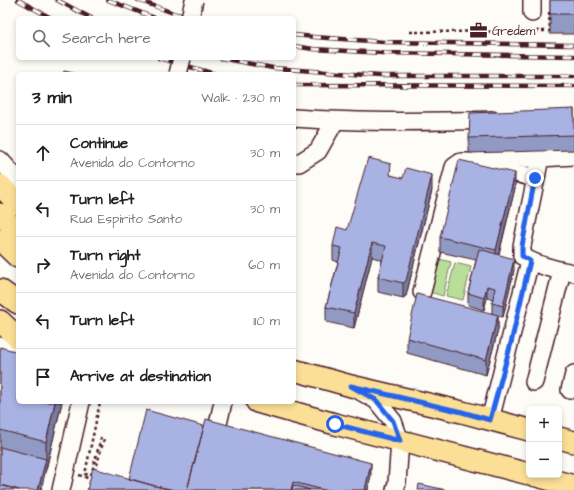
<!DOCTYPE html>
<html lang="en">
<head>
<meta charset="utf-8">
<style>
  body { margin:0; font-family:"Architects Daughter",sans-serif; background:#f6f6f6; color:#202124 }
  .controls { position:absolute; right:12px; bottom:12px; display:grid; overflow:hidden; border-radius:6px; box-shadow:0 2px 6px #0003 }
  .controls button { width:36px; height:36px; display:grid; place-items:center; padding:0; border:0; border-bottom:1px solid #e0e0e0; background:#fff; color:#202124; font:20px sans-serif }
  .stop { position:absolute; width:12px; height:12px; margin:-9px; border:3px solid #2563eb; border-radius:50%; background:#fff }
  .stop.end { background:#2563eb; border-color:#fff; box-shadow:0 1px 4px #0008 }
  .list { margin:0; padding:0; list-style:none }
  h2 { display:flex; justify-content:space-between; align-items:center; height:52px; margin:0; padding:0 16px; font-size:17px }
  h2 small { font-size:13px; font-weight:400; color:#757577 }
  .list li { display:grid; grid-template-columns:26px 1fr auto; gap:12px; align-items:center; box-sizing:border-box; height:56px; padding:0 16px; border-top:1px solid #e0e0e0 }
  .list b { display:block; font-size:15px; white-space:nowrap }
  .list p { margin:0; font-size:13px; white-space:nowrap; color:#757577 }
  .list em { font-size:13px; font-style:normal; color:#757577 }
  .icon { flex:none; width:22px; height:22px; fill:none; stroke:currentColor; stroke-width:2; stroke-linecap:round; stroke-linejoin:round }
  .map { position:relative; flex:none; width:574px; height:490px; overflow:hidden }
  .search { position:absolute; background:#fff; box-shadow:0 2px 6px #0003; left:16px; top:16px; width:280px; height:44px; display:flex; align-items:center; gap:10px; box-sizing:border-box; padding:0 14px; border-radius:6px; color:#757577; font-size:15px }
  .panel { position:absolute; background:#fff; box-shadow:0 2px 6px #0003; left:16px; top:72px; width:280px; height:332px; border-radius:6px }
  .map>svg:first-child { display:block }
  .green { fill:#b8de9a; stroke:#817e62 }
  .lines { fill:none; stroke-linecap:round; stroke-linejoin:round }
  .minor-casing { stroke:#4a1f2b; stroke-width:20 }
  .major-casing { stroke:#4a1f2b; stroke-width:24 }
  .path { stroke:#4a1f2b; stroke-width:2.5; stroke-dasharray:3 3; stroke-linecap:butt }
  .minor { stroke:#fdfcf7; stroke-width:17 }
  .major { stroke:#fbdf96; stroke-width:21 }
  .rail-casing { stroke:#4a1f2b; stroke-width:4.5 }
  .rail { stroke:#fdfcf7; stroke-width:3; stroke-dasharray:9; stroke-linecap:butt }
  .minor-bridge-casing { stroke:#4a1f2b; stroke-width:20; stroke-linecap:butt }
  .minor-bridge { stroke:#fdfcf7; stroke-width:17 }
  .wall { fill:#919ac3; stroke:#4a1f2b }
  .shaded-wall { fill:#767d9f; stroke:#4a1f2b }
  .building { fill:#a9b3e3; stroke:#4a1f2b }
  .route { stroke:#2563eb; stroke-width:5 }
  .labels { text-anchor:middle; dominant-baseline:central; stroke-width:4; stroke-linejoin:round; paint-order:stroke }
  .poi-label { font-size:12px; fill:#4a1f2b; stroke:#fdfcf7; text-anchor:start }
</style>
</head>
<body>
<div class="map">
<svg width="574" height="490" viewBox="0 0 574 490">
  <rect width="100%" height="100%" fill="#fdfcf7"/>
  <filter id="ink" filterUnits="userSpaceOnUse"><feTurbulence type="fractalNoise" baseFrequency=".025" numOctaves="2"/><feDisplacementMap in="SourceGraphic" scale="8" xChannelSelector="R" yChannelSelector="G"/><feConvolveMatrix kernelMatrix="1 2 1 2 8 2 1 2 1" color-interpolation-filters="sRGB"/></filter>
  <g filter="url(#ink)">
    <!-- green -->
    <path class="green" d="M435 258 451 262 443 296 427 291Z
      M455 263 471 267 463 300 446 296Z"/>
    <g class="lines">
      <defs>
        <path id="minor" d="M532 0V13
          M294 118C360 123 426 122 492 120
          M574 156 540 158 522 246V256C537 266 557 270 574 273
          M0 160 18 180
          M294 163H299L318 151 335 121
          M484 165 535 178
          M422 292 454 167 461 162H472L488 159 540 158
          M0 346 18 352
          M534 382 562 271
          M570 390 574 374
          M360 391 376 400 393 421 400 441 397 483 395 490
          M490 420 530 261
          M216 433 223 402
          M61 490 81 402"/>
        <path id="major" d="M0 185 18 204
          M0 214 18 232
          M0 240 18 257
          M0 290 18 303
          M0 321 18 338
          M294 370 351 386 462 412 529 430
          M257 402 335 424 529 474
          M559 438 574 442
          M533 475 574 486"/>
      </defs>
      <!-- minor casing -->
      <use href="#minor" class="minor-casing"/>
      <!-- major casing -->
      <use href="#major" class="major-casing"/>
      <!-- path -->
      <path class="path" d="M410 32 550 31 549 12
        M95 471 104 439 101 438 91 475 85 474 100 402
        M79 475 93 480"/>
      <!-- minor -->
      <use href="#minor" class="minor"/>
      <!-- major -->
      <use href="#major" class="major"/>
      <defs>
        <path id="rail" d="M18 0 51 18
          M57 0 91 18
          M108 0 155 18
          M138 0 176 14 197 18
          M294 35 314 37 384 42 574 45
          M294 46 313 49 383 53 574 56
          M159 58 215 74
          M220 58 273 68 379 76H574
          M294 85 574 86"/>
      </defs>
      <!-- rail casing -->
      <use href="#rail" class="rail-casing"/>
      <!-- rail -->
      <use href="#rail" class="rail"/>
      <defs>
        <path id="minor-bridge" d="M190 18 194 0
          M178 74 182 58"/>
      </defs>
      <!-- minor-bridge casing -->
      <use href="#minor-bridge" class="minor-bridge-casing"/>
      <!-- minor-bridge -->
      <use href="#minor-bridge" class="minor-bridge"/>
    </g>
    <!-- wall -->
    <path class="wall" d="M550 0H574V34H550Z
      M574 109V150L469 153V138Z
      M391 175 432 190 406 296 403 298 378 292V277L382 260 372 257 354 328 326 322V307L338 262 333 260V246L347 230Z
      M515 188 499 255 514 270 503 317 498 316V330L486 375 407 353V338L492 313V303L493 299 487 298 484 310 468 305V293L476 260 440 252V237Z
      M0 347 62 402 46 470 0 490Z
      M371 475 368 490H87L129 479Z"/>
    <!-- shaded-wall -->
    <path class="shaded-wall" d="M515 173V188L496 265V250Z
      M432 175V190L406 296 403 298V283Z
      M372 243V257L354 328V313Z
      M514 259V270L503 317V306Z
      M487 286V298L484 310V298Z
      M498 315V330L486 375V360Z
      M55 402H62L41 490H38L46 459V442Z
      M371 463V475L368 490H365Z"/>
    <!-- building -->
    <path class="building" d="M550 0H574V14H550Z
      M64 71 78 74H63Z
      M574 109V135L469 138 470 113Z
      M368 158 391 164 390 175 403 178 406 168 432 175 406 281 403 283 378 277 386 246 372 243 354 313 326 307 342 248 333 246 337 227 347 230Z
      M459 160 515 173 496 250 440 237Z
      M479 249 514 259 503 306 492 303 495 288 487 286 484 298 468 293Z
      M417 294 498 315 486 360 407 338Z
      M0 347 18 352V402H55L46 442 0 430Z
      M146 410 204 426 187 490H174L155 486 129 479Z
      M206 419 371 463 365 490H324L293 482 291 490H187Z
      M0 447 46 459 38 490H19L0 485Z
      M93 468 155 486 174 490H87Z
      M419 484 446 490H418Z
      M0 485 19 490H0Z
      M293 485 310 490H292Z"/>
  </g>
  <g class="lines" filter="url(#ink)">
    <!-- route -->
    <path class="route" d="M335 424 400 441 393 421 376 400 351 386 462 412 490 420 511 343 530 261 522 256V246L535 178"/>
  </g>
  <!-- icons -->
  <defs>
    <symbol id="office-bare" viewBox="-9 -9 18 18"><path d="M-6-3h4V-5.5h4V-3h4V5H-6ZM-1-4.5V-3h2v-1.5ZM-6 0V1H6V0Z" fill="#4a1f2b" stroke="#fdfcf7" stroke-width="2.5" paint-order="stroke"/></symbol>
  </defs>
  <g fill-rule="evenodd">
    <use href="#office-bare" x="466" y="18" width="25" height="25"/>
  </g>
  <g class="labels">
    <!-- poi labels -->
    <g class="poi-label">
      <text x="492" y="31">Gredem</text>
    </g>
  </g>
</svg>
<div class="controls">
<button>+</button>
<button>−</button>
</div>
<div class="stop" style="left:335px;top:424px"></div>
<div class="stop end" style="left:535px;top:178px"></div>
<div class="search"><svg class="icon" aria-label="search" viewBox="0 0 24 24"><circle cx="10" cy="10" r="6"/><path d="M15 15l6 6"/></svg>Search here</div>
<section class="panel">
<h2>3 min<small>Walk · 230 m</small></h2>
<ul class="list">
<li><svg class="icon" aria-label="ahead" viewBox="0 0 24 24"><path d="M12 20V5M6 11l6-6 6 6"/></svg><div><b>Continue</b><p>Avenida do Contorno</p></div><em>30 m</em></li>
<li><svg class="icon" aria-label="left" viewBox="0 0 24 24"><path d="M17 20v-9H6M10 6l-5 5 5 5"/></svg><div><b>Turn left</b><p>Rua Espírito Santo</p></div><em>30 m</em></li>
<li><svg class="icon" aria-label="right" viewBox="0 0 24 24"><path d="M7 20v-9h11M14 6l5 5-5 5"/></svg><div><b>Turn right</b><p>Avenida do Contorno</p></div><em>60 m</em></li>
<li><svg class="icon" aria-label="left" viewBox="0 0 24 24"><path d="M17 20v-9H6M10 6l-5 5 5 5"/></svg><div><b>Turn left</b></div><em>110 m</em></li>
<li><svg class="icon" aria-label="arrive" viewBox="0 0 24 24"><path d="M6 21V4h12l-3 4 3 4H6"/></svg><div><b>Arrive at destination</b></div></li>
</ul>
</section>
</div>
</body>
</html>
